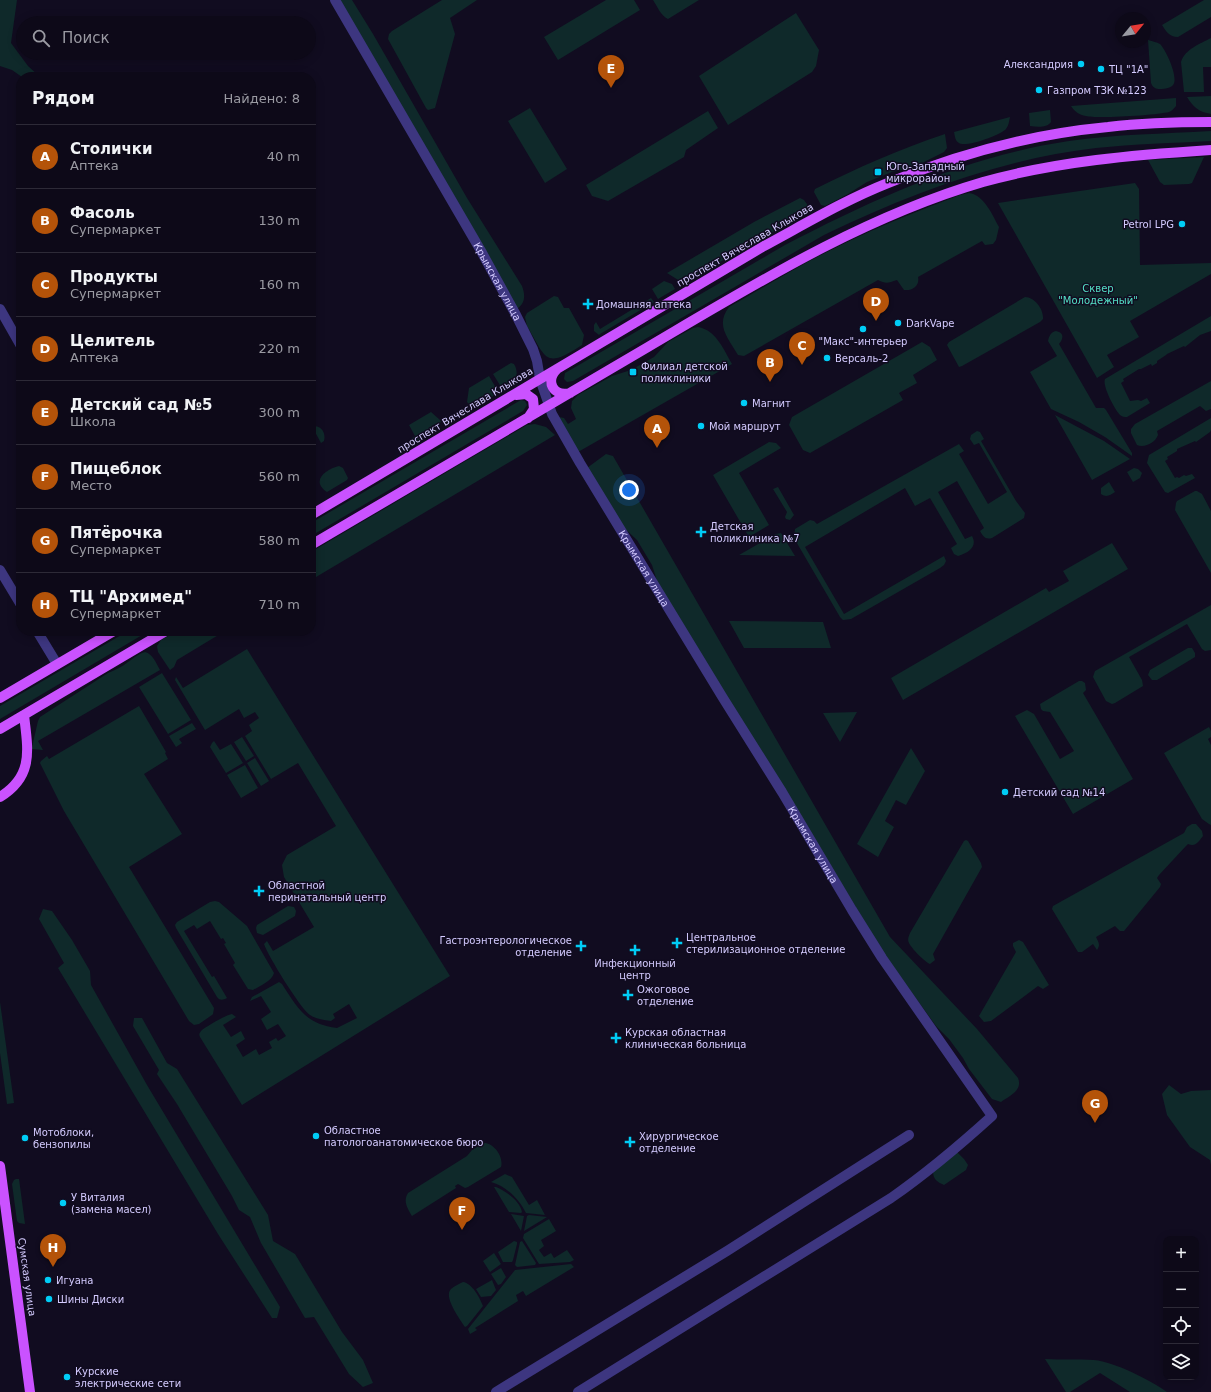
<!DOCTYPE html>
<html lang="ru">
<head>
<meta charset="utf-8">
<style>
  body { margin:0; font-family:"DejaVu Sans",sans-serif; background:#1b1725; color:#f1f3f6 }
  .controls { position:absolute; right:12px; bottom:12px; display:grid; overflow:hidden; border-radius:8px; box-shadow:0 2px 10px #0003 }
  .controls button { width:36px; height:36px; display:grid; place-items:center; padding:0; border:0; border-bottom:1px solid #2d2a37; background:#0d0918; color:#f1f3f6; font:20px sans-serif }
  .compass { position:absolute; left:1115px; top:12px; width:36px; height:36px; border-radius:50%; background:#0d0918; box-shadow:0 2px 10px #0003; rotate:60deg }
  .you { position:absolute; left:629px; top:490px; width:14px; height:14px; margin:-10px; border:3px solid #fff; border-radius:50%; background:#1a73e8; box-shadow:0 0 0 6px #1a73e833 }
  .badge { display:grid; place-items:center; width:26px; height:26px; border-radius:50%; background:#b45309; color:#fff; font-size:13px; font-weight:700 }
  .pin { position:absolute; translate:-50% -33px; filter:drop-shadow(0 1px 2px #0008) }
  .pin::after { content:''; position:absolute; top:21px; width:14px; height:12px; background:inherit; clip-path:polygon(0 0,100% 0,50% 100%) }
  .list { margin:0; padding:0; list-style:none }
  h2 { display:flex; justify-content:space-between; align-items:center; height:52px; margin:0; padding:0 16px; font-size:17px }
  h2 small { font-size:13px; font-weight:400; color:#9a9aa2 }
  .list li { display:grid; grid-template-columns:26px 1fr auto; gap:12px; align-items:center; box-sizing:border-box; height:64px; padding:0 16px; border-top:1px solid #2d2a37 }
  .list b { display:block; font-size:15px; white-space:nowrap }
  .list p { margin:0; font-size:13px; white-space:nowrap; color:#9a9aa2 }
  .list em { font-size:13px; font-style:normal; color:#9a9aa2 }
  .icon { flex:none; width:22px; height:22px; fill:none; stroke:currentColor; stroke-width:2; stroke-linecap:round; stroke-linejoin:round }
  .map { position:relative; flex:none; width:1211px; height:1392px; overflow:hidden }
  .search { position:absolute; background:#0d0918; box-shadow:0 2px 10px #0003; left:16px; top:16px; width:300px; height:44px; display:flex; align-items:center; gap:10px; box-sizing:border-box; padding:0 14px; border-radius:22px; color:#9a9aa2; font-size:15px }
  .panel { position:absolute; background:#0d0918; box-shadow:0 2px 10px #0003; left:16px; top:72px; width:300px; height:564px; border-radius:16px }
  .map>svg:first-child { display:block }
  .green { fill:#0f292a }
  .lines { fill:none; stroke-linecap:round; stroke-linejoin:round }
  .minor { stroke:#3d3680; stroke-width:10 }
  .major { stroke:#ca52ff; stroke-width:10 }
  .poi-dot { fill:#00cdf6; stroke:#110c20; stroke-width:1.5 }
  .labels { text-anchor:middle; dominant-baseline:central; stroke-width:3; stroke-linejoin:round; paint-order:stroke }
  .poi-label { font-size:10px; fill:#d4cbff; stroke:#110c20; text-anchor:start }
  .street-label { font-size:10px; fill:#d4cbff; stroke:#110c20 }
  .park-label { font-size:10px; fill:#54e1c7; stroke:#110c20 }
</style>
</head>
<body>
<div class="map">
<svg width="1211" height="1392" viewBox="0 0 1211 1392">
  <rect width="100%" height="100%" fill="#110c20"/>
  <!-- green -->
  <path class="green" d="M0 0H17L11 43 28 66 40 77H22L12 70 0 66Z
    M337 0H352L373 34 467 198 522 286C525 294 526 303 517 309Z
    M442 0H477L450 18 455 34 435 108 428 110 426 108 388 39 389 34 392 31Z
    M606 0H634L640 10 558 60 544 37Z
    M653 0H699L668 19C661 16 657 6 653 0Z
    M1204 0H1211V17L1178 37C1169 37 1166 31 1162 25Z
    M796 13 819 50 816 66 812 72 728 125 699 76Z
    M1211 38V67H1203L1204 92H1184L1181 62C1185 49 1200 44 1211 38Z
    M1148 40C1151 41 1157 42 1160 44 1166 50 1179 78 1173 85 1170 89 1158 90 1155 88 1152 86 1152 85 1151 83Z
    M1211 96V114C1199 112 1193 107 1187 97Z
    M1176 98V106C1174 108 1172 111 1169 112 1158 115 1097 119 1086 116 1079 115 1074 111 1071 106Z
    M530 108 567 169 545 183 508 121Z
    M1050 110 1051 122C1047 128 1037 127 1030 126L1029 113Z
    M708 111 718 128 686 150 684 157 608 201 592 196 586 185Z
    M1010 117C1009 121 1009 125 1006 129 1001 135 965 148 959 143 955 141 955 136 954 132Z
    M1211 131V141C1173 143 1134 144 1096 148 1001 159 909 194 824 235L573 381 567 382 564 379 565 373 785 245C875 198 968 156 1069 141 1116 134 1164 134 1211 131Z
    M945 134 947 148 944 152 912 168 892 172 867 182 848 194 825 206 821 205 814 192 815 189C857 168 900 149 945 134Z
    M1204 157 1192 183 1189 184 1164 185 1160 182 1148 160Z
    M1135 183 1139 189 1140 265 1211 263V274L1130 321 1139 337 1107 355 1114 367 1097 378 998 203Z
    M969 193C984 195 992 214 999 227L996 240 993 244 985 245 982 241 918 277C920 285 913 291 904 290L897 280C888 283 886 284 878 280L744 356 738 355C728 338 715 325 729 307 766 286 803 263 841 245 880 226 920 210 960 195Z
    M800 198 804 200 809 207 808 212 683 283 667 273 754 222Z
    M664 281 672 284 675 289 658 299 652 289Z
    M554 296 558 297 564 308H569L584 335 582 345C545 369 547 360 527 326L525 317 527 313Z
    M1025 297C1035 297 1044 310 1043 319L1040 322 962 366 959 367 947 345 949 342Z
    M651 298 654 302 600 334 599 335 594 331V325L596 322 600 329Z
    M1211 316V331L1200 335 1185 347 1184 346 1167 354 1166 355 1157 361V363L1152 366 1151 364 1141 369H1139L1123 379 1124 381 1121 383 1130 401 1138 400 1141 401 1147 398 1150 403 1127 417C1124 417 1123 417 1120 415 1115 410 1102 386 1105 379Z
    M698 327C716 330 724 350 732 364L578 452 559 417 564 418 568 424 576 419 571 408 572 401 578 395 612 376 631 370 654 357 668 342 693 328Z
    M1056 331C1065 333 1063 339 1059 344L1096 408H1104L1106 410 1132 453V456L1105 437 1079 422 1051 409 1030 372 1057 356 1048 341C1049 336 1051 332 1056 331Z
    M922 342 930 347 937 360 913 375 917 383 899 393 903 400 810 453 803 450 789 425 792 417Z
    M511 363 514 364C521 376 513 384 503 390L493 374Z
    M489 376 499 393 488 399 470 405 467 402 469 388Z
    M1211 381V409L1206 411 1200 406 1157 431 1158 435C1155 443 1145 448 1137 445L1131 433V429L1135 424Z
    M521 400 525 401 527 405 523 411 311 536V523Z
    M431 412 440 420 441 422 415 444 411 443 410 440 415 436 409 425Z
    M1055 415 1104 441 1130 459 1092 480Z
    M1211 418V430L1210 432 1196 442 1195 441 1177 449V451L1167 457 1168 459 1165 461 1175 478 1177 477 1179 478 1184 475 1186 476 1192 474 1195 478 1168 493 1165 492 1147 463 1149 455Z
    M535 424 546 427 555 435 311 580V552L527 425Z
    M313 426C322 426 326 433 324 441L321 443 315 432 311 434V427Z
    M977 431 980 432 984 439 981 441 1016 501 1025 513 1024 518 992 538C985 540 983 536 980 531L984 528 957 481 938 492 965 539 972 536C978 547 968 553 958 556L954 554 951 548 957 544 930 498 915 506 905 488 805 547 844 614 944 556 946 561 944 565 940 568 851 619 843 620 840 617 794 538 795 529 810 520 814 521 817 524 959 444 964 451 959 454 988 504 1007 492 979 443 974 445 970 439 971 435Z
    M769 442 776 443 781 448 739 473 769 525 749 537 713 475Z
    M606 454 613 456 890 937 977 1029 1018 1078C1023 1090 1010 1096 1001 1102L992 1099 969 1069 963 1058 949 1039 936 1026 887 958 658 584 652 565 637 540 623 527 587 468Z
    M339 466 343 468 348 478 347 480 327 492C310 481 326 469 339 466Z
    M1134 468 1138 469 1142 473 1140 478 1133 482 1127 472Z
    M1109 482 1115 492C1110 495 1107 498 1101 494V488Z
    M778 487 794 515 790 520 786 519 785 517 787 512 773 489Z
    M1195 491H1197L1202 494 1211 511V573L1175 510 1176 503 1177 501Z
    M781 533 795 556 739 555 776 534Z
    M1112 543 1128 569 903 700 891 678 1046 588 1049 592 1069 581 1063 571Z
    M1211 605V650L1205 651 1202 649 1187 624 1129 657 1142 680 1143 686 1115 703 1112 704 1106 701 1093 677 1095 671Z
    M729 621 823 622 831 648H744Z
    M128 631H149L0 719V706Z
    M177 631H225L177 660 174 667 170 670 158 652 157 646 161 640Z
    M1188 648H1192L1195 653V657L1157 680H1152L1148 675 1150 670Z
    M247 649 450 976 242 1105 200 1037C199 1034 199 1034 201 1031 205 1027 226 1015 232 1014L236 1017 223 1025 231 1037 241 1031 245 1039 236 1045 243 1057 256 1049 259 1055 272 1048 269 1042 276 1038 278 1041 286 1036 278 1024 267 1030 261 1019 271 1012 261 996 250 1001 252 997 279 982 282 984C298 1009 306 1024 337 1028L357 1018 349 1004 333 1014 335 1018 331 1021C323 1020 316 1019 310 1015 300 1008 268 956 264 944L267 941 273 951 314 927 284 877 282 865 287 855 336 826 298 763 271 779 245 736 252 731 249 725 259 718 255 712 244 718 239 709 205 730 175 680 176 677 183 688Z
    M145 652C153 654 156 663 160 670L38 741 43 750 32 749V747L38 721 40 717 108 673C115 670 122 667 128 662 134 658 138 654 145 652Z
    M162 673 191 720 168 734 139 687Z
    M1079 681H1082L1085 683 1086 690 1083 693 1133 779 1073 814 1015 716 1027 710 1034 714 1060 759 1074 751 1050 712 1043 711 1041 709 1040 704Z
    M139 706 166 752 165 753 168 759 144 774 182 834 129 867 214 1008 213 1014 212 1015 199 1024 194 1025 189 1021 64 811 40 763 41 761 47 756 49 759Z
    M857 712 840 742 823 713Z
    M192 723 196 729 179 739 182 743 176 747 169 736Z
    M1209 727 1211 731V737L1208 739 1211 745V825L1209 824 1202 819 1164 753Z
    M242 737 254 756 246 761 234 742Z
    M214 741 220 750 231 744 243 763 226 773 210 747 212 743Z
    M911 748 925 771 906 805 896 800 885 821 894 827 878 857 857 844Z
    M255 758 269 781 261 786 247 763Z
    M245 765 258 788 241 798 227 775Z
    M1192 824H1196L1202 831 1203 836C1198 842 1196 847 1188 844L1186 846 1159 875 1157 878 1161 884 1160 887 1124 931H1120L1115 926 1096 937C1098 942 1101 944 1097 950L1093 944 1082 952H1078L1052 909 1053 906 1184 833 1187 827Z
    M966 840 968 841 981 863 982 867 933 954 935 960 930 964C925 962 911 948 909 943 907 939 909 936 910 933L964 841Z
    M215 901 219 902 247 926 274 973C272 981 260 986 253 990L248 989 233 965 235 963 224 944 226 943 223 938 221 939 210 921 197 929 194 925 184 931 212 977 214 976 227 998C223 1000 220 1001 217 997L176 928 175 925 177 922 210 902Z
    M288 906 294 907 296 911 295 916 263 935 257 933 256 928 257 925Z
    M43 909 52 911 72 940 90 971 91 985 147 1085 280 1307 277 1318H272L218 1234 58 968 64 963 39 919Z
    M1019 940 1023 942 1049 985 1043 989 1038 986 991 1021 984 1022 979 1016 1016 952 1013 946V943Z
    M0 1002 14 1103 7 1104 0 1053Z
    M134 1018H142L167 1063 177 1069 268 1215 273 1241 295 1254 342 1332 363 1360 373 1383 363 1387 349 1374 314 1317 305 1318 261 1243 250 1217 239 1210 232 1196 177 1104 157 1074 159 1070 133 1026Z
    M1169 1085 1181 1094 1191 1091 1211 1090V1165L1210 1160 1190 1147 1167 1115 1162 1094Z
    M484 1143C494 1143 504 1157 501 1167L468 1187 465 1188 458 1184 455 1186 456 1188 412 1216C407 1208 403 1201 408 1193L467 1156 472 1150Z
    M957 1152 964 1159 968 1165 966 1170 944 1185C937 1182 933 1179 933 1171Z
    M505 1174 512 1177 529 1205 537 1200 545 1215 526 1213C519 1199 506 1186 491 1182Z
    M16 1179H19L25 1224 19 1223 17 1221 12 1184 14 1180Z
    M494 1187H496C506 1191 520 1201 522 1212L521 1213 509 1212Z
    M511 1214 524 1216 521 1231Z
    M527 1216 529 1215 547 1217 524 1231Z
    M549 1219 556 1231 541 1240 544 1246 539 1250 544 1257 551 1253 554 1258 567 1250 574 1260 570 1262 539 1264 523 1238 524 1234Z
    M514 1241 517 1242V1244L513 1260 512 1262H503L498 1252Z
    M522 1241 536 1263 535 1265 517 1267 515 1265 520 1242Z
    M494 1253 501 1264 490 1272 483 1261Z
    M571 1264 574 1267 526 1296 523 1291 516 1295 518 1301 475 1328 477 1330 470 1334 468 1329 515 1270Z
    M501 1268 506 1277 501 1284 498 1285 491 1274Z
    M492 1280 496 1290 491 1296 481 1297 476 1289Z
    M463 1282C472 1283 480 1298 483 1306L467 1326 465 1327C460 1319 443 1297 451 1289 454 1286 459 1284 463 1282Z
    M1045 1359C1061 1360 1078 1359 1094 1360 1115 1362 1150 1380 1167 1392H1130L1100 1373 1070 1392H1066Z"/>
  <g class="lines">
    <!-- minor -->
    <g class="minor">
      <path id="s1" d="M335 0 481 251 516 315 533 349 537 361 540 379 552 414 580 463 723 698 782 792 852 910 882 958 992 1116C960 1145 927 1173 891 1198L578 1392"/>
      <path d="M0 309 21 346"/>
      <path d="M0 570 21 605"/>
      <path d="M37 631 57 664"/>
      <path d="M496 1392 727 1251 909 1135"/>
    </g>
    <!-- major -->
    <path class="major" d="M557 369C545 381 553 397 570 393
      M516 395 526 394 533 399 534 409 528 418
      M311 515 764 246C805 224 845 200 888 183 958 154 1033 134 1108 127 1142 123 1177 122 1211 122
      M311 545C423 479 535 413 648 347 755 284 863 217 983 182 1058 161 1134 155 1211 150
      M0 698 114 631
      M0 729 166 631
      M0 797C34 776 28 750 24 715
      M0 1166 30 1392"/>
  </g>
  <!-- markers -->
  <g class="poi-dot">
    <circle cx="1081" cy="64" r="4"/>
    <circle cx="1101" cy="69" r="4"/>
    <circle cx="1039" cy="90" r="4"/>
    <rect x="874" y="168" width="8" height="8" rx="2"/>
    <circle cx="1182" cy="224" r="4"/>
    <path d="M586 298h4v4h4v4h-4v4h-4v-4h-4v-4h4z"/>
    <circle cx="898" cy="323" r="4"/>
    <circle cx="863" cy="329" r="4"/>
    <circle cx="827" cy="358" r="4"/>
    <rect x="629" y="368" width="8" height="8" rx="2"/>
    <circle cx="744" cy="403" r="4"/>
    <circle cx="701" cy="426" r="4"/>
    <path d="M699 526h4v4h4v4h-4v4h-4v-4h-4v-4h4z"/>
    <circle cx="1005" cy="792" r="4"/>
    <path d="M257 885h4v4h4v4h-4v4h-4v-4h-4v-4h4z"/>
    <path d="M675 937h4v4h4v4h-4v4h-4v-4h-4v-4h4z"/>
    <path d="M579 940h4v4h4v4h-4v4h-4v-4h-4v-4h4z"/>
    <path d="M633 944h4v4h4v4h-4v4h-4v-4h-4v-4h4z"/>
    <path d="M626 989h4v4h4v4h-4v4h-4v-4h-4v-4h4z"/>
    <path d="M614 1032h4v4h4v4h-4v4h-4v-4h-4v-4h4z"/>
    <circle cx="316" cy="1136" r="4"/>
    <circle cx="25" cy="1138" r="4"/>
    <path d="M628 1136h4v4h4v4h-4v4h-4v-4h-4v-4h4z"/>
    <circle cx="63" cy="1203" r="4"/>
    <circle cx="48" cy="1280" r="4"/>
    <circle cx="49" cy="1299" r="4"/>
    <circle cx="67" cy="1377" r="4"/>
  </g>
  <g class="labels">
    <!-- poi labels -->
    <g class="poi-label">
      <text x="1073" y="64" text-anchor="end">Александрия</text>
      <text x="1109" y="69">ТЦ "1А"</text>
      <text x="1047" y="90">Газпром ТЗК №123</text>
      <text x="886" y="166">Юго-Западный<tspan x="886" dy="12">микрорайон</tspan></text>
      <text x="1174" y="224" text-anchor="end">Petrol LPG</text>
      <text x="596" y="304">Домашняя аптека</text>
      <text x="906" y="323">DarkVape</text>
      <text x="863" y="341" text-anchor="middle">"Макс"-интерьер</text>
      <text x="835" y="358">Версаль-2</text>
      <text x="641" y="366">Филиал детской<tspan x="641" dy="12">поликлиники</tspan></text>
      <text x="752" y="403">Магнит</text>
      <text x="709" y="426">Мой маршрут</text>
      <text x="710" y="526">Детская<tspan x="710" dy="12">поликлиника №7</tspan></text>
      <text x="1013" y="792">Детский сад №14</text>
      <text x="268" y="885">Областной<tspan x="268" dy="12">перинатальный центр</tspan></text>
      <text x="686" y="937">Центральное<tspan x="686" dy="12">стерилизационное отделение</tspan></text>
      <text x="572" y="940" text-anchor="end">Гастроэнтерологическое<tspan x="572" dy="12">отделение</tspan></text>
      <text x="635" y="963" text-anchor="middle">Инфекционный<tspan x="635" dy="12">центр</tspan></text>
      <text x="637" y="989">Ожоговое<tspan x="637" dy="12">отделение</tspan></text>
      <text x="625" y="1032">Курская областная<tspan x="625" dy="12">клиническая больница</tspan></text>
      <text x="324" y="1130">Областное<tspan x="324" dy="12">патологоанатомическое бюро</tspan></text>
      <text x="33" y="1132">Мотоблоки,<tspan x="33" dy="12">бензопилы</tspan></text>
      <text x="639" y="1136">Хирургическое<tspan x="639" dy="12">отделение</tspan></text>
      <text x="71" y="1197">У Виталия<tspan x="71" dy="12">(замена масел)</tspan></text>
      <text x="56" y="1280">Игуана</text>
      <text x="57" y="1299">Шины Диски</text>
      <text x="75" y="1371">Курские<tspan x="75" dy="12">электрические сети</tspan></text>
    </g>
    <!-- street labels -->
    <g class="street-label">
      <text transform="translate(745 245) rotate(-30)">проспект Вячеслава Клыкова</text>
      <text stroke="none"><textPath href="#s1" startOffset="325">Крымская улица</textPath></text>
      <text transform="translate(465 410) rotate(-31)">проспект Вячеслава Клыкова</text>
      <text stroke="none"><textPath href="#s1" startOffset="649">Крымская улица</textPath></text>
      <text stroke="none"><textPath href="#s1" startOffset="973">Крымская улица</textPath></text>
      <text transform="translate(27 1277) rotate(82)">Сумская улица</text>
    </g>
    <!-- park labels -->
    <g class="park-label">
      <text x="1098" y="288">Сквер<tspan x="1098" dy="12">"Молодежный"</tspan></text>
    </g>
  </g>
</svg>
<div class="controls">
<button>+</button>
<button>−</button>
<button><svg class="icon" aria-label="locate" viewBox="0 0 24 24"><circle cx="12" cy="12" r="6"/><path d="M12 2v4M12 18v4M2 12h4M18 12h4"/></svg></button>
<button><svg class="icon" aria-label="layers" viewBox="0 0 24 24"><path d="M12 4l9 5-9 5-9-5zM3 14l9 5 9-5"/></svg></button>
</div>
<svg class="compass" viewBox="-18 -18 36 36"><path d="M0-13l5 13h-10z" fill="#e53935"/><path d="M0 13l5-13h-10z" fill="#9a9aa2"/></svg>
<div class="you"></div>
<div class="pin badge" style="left:657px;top:448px">A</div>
<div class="pin badge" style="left:770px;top:382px">B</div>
<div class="pin badge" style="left:802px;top:365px">C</div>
<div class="pin badge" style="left:876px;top:321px">D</div>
<div class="pin badge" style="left:611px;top:88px">E</div>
<div class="pin badge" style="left:462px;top:1230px">F</div>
<div class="pin badge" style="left:1095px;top:1123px">G</div>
<div class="pin badge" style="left:53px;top:1267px">H</div>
<div class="search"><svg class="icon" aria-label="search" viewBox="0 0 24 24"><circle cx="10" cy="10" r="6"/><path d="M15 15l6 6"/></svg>Поиск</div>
<section class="panel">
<h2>Рядом<small>Найдено: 8</small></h2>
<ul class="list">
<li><span class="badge">A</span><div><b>Столички</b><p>Аптека</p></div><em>40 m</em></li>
<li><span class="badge">B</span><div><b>Фасоль</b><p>Супермаркет</p></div><em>130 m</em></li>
<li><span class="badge">C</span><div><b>Продукты</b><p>Супермаркет</p></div><em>160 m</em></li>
<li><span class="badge">D</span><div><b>Целитель</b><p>Аптека</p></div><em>220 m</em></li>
<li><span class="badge">E</span><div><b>Детский сад №5</b><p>Школа</p></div><em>300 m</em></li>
<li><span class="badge">F</span><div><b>Пищеблок</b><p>Место</p></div><em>560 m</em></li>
<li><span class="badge">G</span><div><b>Пятёрочка</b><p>Супермаркет</p></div><em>580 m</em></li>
<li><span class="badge">H</span><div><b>ТЦ &quot;Архимед&quot;</b><p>Супермаркет</p></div><em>710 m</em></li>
</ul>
</section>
</div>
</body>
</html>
